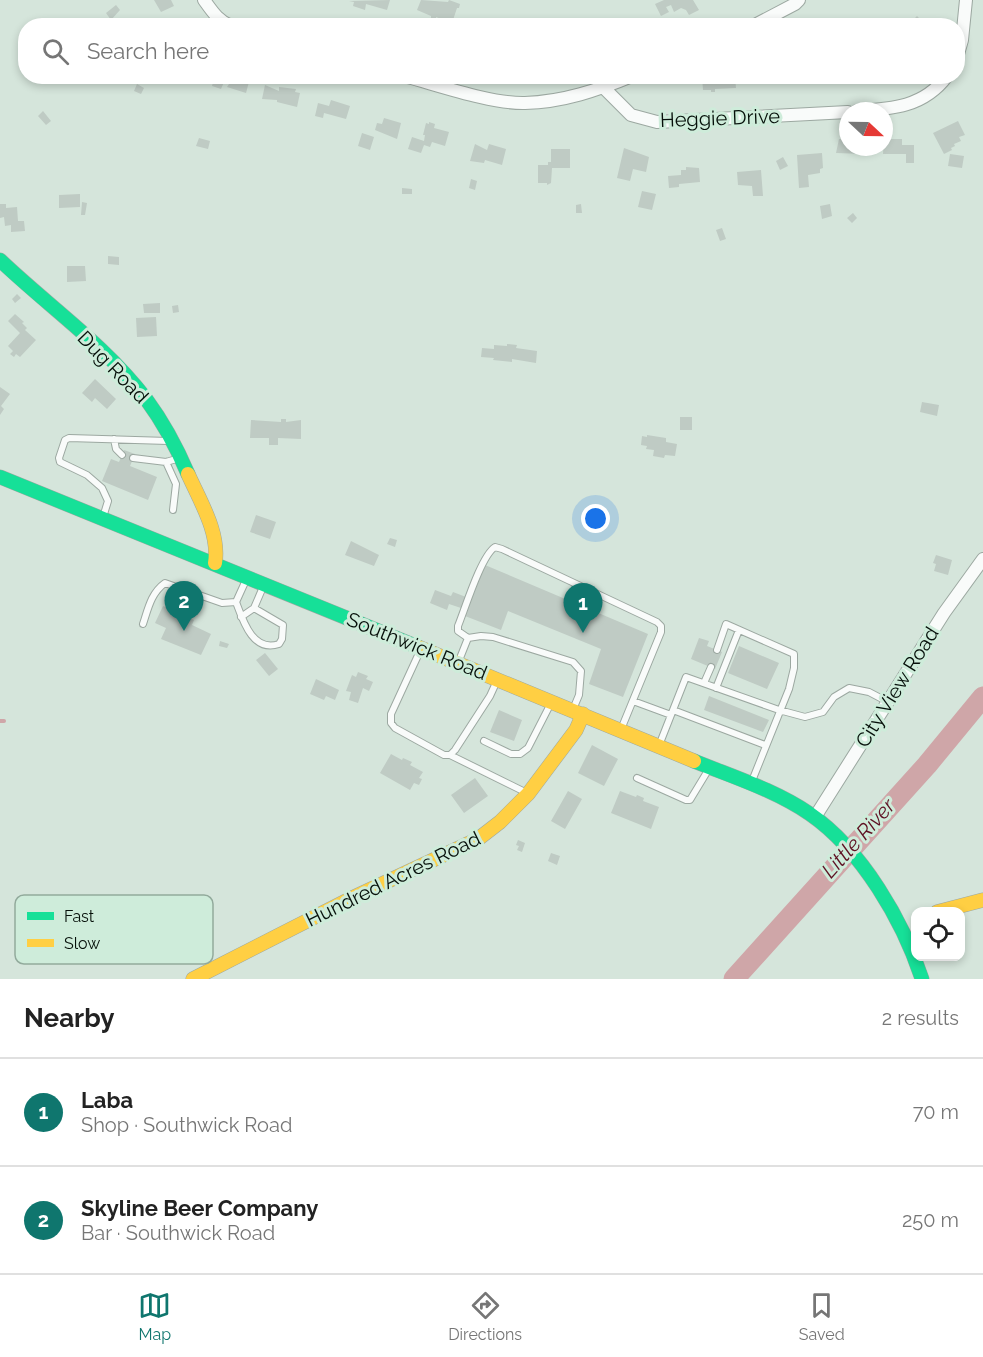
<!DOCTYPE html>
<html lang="en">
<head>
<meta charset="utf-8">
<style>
  body { margin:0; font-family:Raleway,sans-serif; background:#f6f6f6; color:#222 }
  .controls { position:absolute; right:18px; bottom:18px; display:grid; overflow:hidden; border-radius:12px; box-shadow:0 3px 9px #0003 }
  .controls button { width:54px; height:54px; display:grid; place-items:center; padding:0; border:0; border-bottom:2px solid #e0e0e0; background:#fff; color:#222; font:30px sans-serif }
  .compass { position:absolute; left:839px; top:102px; width:54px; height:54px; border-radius:50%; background:#fff; box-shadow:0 3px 9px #0003; rotate:112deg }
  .you { position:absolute; left:596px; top:519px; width:21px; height:21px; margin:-15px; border:4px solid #fff; border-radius:50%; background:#1a73e8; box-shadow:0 0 0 9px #1a73e833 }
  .badge { display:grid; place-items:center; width:39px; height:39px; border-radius:50%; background:#0f766e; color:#fff; font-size:20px; font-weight:700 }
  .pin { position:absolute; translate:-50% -50px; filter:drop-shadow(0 2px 3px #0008) }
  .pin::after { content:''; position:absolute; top:32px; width:21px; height:18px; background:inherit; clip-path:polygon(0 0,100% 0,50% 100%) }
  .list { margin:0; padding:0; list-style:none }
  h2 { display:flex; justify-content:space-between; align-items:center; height:78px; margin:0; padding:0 24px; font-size:26px }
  h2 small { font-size:20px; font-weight:400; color:#767676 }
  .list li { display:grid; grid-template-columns:39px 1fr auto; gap:18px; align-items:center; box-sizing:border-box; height:108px; padding:0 24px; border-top:2px solid #e0e0e0 }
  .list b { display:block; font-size:22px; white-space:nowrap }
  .list p { margin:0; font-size:20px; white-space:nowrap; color:#767676 }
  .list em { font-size:20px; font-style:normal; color:#767676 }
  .icon { flex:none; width:33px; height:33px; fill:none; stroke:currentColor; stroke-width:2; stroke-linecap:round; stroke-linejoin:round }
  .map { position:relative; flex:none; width:983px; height:979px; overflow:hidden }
  .search { position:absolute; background:#fff; box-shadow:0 3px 9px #0003; left:18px; right:18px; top:18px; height:66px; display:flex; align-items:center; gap:15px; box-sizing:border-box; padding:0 21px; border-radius:24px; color:#767676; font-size:22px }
  .sheet { height:294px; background:#fff }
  nav { display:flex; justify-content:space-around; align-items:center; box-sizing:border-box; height:84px; border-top:2px solid #e0e0e0; background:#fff; font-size:16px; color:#767676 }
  nav a { display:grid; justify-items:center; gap:3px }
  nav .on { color:#0f766e }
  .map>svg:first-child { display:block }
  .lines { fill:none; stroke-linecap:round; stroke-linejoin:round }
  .stream { stroke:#cfa6a8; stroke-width:4 }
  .river { stroke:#cfa6a8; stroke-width:21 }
  .building { fill:#bfcbc4 }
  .lane-casing { stroke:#9ca8a1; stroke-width:8 }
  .street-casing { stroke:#9ca8a1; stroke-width:14 }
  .fast-casing { stroke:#9ca8a1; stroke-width:15 }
  .slow-casing { stroke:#9ca8a1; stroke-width:15 }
  .lane { stroke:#f9fbfa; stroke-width:6 }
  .street { stroke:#f9fbfa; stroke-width:12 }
  .fast { stroke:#16e098; stroke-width:14 }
  .slow { stroke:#ffcf43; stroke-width:14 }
  .labels { text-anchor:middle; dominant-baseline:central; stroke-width:6; stroke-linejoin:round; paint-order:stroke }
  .street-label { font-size:20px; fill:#06100a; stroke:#ceecda }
  .water-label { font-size:21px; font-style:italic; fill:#5e1022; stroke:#ceecda }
  .key { fill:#ceecda; stroke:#92aa9c; stroke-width:1.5 }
  .key-label { font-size:16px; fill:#06100a }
</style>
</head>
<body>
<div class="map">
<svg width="983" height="979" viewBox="0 0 983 979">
  <rect width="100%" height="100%" fill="#d5e5db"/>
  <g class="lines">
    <!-- stream -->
    <path class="stream" d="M0 721H4"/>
    <!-- river -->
    <path class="river" d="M734 979 927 765 983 697"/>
  </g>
  <!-- building -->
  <path class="building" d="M154 0H171L174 6 161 12Z
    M390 0 387 10 366 4 365 10 353 6 354 2 349 1Z
    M421 0 448 2 449 0 460 4 459 8H457L452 23 436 17V19L431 18V16L417 10Z
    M664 0H693L699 10 689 15 686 10 681 8 674 12 671 5 666 7 669 12 661 16 655 4Z
    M116 5 120 10 111 20 106 13Z
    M917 16 927 26H917L912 21Z
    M517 18 518 24 511 25 510 19Z
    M215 76H247L250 78 246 93 227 87 229 84 224 82 221 89 212 86Z
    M702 76H735L736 88 715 89V92H711V90H703Z
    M137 84 144 88 141 94 134 91Z
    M265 85 279 91V87L296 89 295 92 300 93 297 107 277 102V100L262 99Z
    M331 100 350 106 346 119 324 113 323 118 315 116 318 103 329 106Z
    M43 111 51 121 46 125 38 116Z
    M384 118 401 123 397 139 375 130 377 123 382 124Z
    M958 121 965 135 959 137 961 141 954 144 955 146 951 148 952 150 944 154 933 133Z
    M429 122 435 124 434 128 449 132 445 146 432 142 430 147 424 145 421 153 408 149 412 137 424 141 425 135H423L426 123 429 124Z
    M362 133 374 137 370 150 358 146Z
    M846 137H848V147H864V154L836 153 839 139H846Z
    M199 138 210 141 208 149 196 146Z
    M884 139H902V145H914V163H906V154H883Z
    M475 144 487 150 489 144 506 149 502 165 485 160 484 163 470 161Z
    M624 148 649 157 646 172 633 169 630 181 617 178Z
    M551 149H570V168H552L551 183 547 185V183H538V165H548V162H551Z
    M822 153 823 168 820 169V173L808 175 809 187 799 188 797 155Z
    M950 154 964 156 962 168 948 166Z
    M783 157 788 166 780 170 776 161Z
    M686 167 699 168 700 182 679 184V187L669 188 668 176 681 175V170H686Z
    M761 170 763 196H753L752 186 738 185 737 172Z
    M471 179 477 181 475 190 469 188Z
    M402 188 412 189V194H402Z
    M642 191 656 194 652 210 638 207Z
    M80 194V207L59 208V195Z
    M82 202 87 203 85 215H81Z
    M0 204H6V208L17 207 18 221H24L25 231 11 232V225L5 226 4 217 0 218Z
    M581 204 582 213H576V205Z
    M830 204 832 216 822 219 820 206Z
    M853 213 857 218 852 223 847 218Z
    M722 228 726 239 720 241 716 230Z
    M108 256 119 257V265L108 264Z
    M67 266H85L86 281 67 282Z
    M17 294 21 298 15 303 12 299Z
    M160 303V313H144L143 304Z
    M178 305 179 312 173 313 172 306Z
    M15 314 24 322 22 323 27 328 25 330 36 340 20 357 16 354 14 357 10 354 13 351 8 346 20 333 8 321Z
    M156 317 157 336 137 337 136 318Z
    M507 344 517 345 516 348 537 351 536 363 512 359V362L493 360 494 358 481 357 482 348 494 349V345L507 346Z
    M95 379 116 399 107 409 95 398 92 402 82 393Z
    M0 387 10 394 1 406 4 409 0 415Z
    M922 402 939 405 937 416 920 412Z
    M680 417H692V430H680Z
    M281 419H286V422L301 420V439L278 438V445H269V438H250L251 420 281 422Z
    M647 435 666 438V442L677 444 675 456 665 455 664 458 653 456 654 450 646 449 647 446 641 445 642 436 647 437Z
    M124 450 135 454 130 466 157 477 148 500 102 481 111 459 119 462Z
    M256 515 276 522 270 539 250 532Z
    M390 538 397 540 395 547 387 544Z
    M351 541 379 555 374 566 345 555Z
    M936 555 952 560 948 575 934 571 936 564 933 563Z
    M485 565 648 634 623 697 589 684 601 649 508 611 501 630 465 616Z
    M435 590 451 596 453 592 466 597 461 608 449 604 447 610 430 603Z
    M163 606 194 620 192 625 211 634 201 655 161 639 166 628 155 623Z
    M699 638 709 641 707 646 722 652 715 669 691 659Z
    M220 641 229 644 227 648 219 646Z
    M739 646 779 663 767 689 728 673Z
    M265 653 278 669 269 676 256 660Z
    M358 672 368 676 366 679 373 682 369 691 363 688 358 703 349 700 351 692 346 691 352 675 356 677Z
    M316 679 339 690 335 700 326 696 324 700 310 694Z
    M709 696 769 720 763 732 704 710Z
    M499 710 522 720 514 741 490 732Z
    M592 745 618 759 604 786 578 773Z
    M391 754 402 760 403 758 412 762 410 765 423 772 419 778 422 779 419 785 414 783 410 790 380 773Z
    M475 778 488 796 464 813 451 795Z
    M568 791 582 799 565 829 551 821Z
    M620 791 636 797 637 795 644 798 643 801 659 807 651 829 611 813Z
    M518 840 525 843 522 852 517 850 519 846 516 845Z
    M551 853 560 856 557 865 548 861Z"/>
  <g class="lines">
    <defs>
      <path id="lane" d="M114 439 116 449 122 455
        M133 458 166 462 180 458
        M166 462 176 484 173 510
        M104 514 108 501 102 488 87 475 60 462 59 458 65 440 69 438 168 441
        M246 580 236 602C243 621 253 653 279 644L282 639 283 625 254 608
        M241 617 254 608 263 587
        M143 624C148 609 151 593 165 583L222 603 236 602
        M468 638 458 631V626C465 609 481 556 495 547L502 549 657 622 661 626V632L622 727
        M717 650 726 624 794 654V668L789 689 752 781
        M420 651 391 714V723L395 728 444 755H450L455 750 490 696 495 685
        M460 658 468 638 481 636 493 637 573 662 581 671 579 695 574 707
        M704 683 711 667
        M716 688 739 630
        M633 701 671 715
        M673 710 765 745
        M484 741 511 754H520L528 748 549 707
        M660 743 686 677 779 710 805 717 823 712 834 697 849 688 869 692 888 702
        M450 755 525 792
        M637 778 686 800H690L707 772"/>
      <path id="street" d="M204 0C212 11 218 21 231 26
        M753 26 795 4 799 0
        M958 54 962 40 966 0
        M404 76C438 85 492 104 525 103 563 102 598 90 632 76
        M604 88 631 115 657 122 848 112
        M857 111C892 109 924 107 947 76
        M815 817 944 613 983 559"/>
      <path id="fast" d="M0 260C48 306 105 345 146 399 163 422 177 448 188 474
        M0 477 418 647
        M694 761C733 777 775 790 810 814 862 850 903 921 922 979"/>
      <path id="slow" d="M188 474C200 501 220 533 215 563
        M418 647 694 761
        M937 912 983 900
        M193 979 354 897 478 839 500 822 528 794 576 730 583 714"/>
    </defs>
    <!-- lane casing -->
    <use href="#lane" class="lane-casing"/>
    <!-- street casing -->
    <use href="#street" class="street-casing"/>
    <!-- fast casing -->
    <use href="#fast" class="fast-casing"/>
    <!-- slow casing -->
    <use href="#slow" class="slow-casing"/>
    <!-- lane -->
    <use href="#lane" class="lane"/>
    <!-- street -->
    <use href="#street" class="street"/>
    <!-- fast -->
    <use href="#fast" class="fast"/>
    <!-- slow -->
    <use href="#slow" class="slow"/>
  </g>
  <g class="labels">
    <!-- street labels -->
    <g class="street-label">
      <text transform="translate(720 118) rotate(-2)">Heggie Drive</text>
      <text transform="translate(113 367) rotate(46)">Dug Road</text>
      <text transform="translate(417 646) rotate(22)">Southwick Road</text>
      <text transform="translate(897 687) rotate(-58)">City View Road</text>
      <text transform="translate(393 879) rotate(-26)">Hundred Acres Road</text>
    </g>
    <!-- water labels -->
    <g class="water-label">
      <text transform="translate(858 838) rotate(-48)">Little River</text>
    </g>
  </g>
  <!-- legend -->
  <rect x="15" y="895" width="198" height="69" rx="9" class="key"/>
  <rect x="27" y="912" width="27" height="8" fill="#16e098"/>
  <rect x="27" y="939" width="27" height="8" fill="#ffcf43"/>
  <g class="key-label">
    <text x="64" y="922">Fast</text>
    <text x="64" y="949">Slow</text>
  </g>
</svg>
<div class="controls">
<button><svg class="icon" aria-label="locate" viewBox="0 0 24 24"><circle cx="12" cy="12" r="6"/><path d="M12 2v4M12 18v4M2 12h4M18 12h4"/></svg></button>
</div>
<svg class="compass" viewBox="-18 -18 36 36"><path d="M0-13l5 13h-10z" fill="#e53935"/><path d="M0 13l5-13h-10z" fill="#767676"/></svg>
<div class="you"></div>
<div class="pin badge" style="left:583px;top:633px">1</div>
<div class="pin badge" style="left:184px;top:631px">2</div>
<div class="search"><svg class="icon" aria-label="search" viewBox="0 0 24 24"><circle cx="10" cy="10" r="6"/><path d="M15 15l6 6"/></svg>Search here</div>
</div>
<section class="sheet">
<h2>Nearby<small>2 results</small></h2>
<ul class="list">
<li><span class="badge">1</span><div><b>Laba</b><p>Shop · Southwick Road</p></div><em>70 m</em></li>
<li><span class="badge">2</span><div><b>Skyline Beer Company</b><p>Bar · Southwick Road</p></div><em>250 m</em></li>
</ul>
</section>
<nav>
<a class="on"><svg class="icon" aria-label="map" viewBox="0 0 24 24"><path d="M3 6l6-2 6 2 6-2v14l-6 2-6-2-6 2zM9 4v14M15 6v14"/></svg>Map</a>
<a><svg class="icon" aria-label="directions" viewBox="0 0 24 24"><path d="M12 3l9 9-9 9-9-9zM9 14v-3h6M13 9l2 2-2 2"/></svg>Directions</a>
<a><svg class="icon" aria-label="saved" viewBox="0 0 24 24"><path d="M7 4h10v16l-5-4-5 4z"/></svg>Saved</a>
</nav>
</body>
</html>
